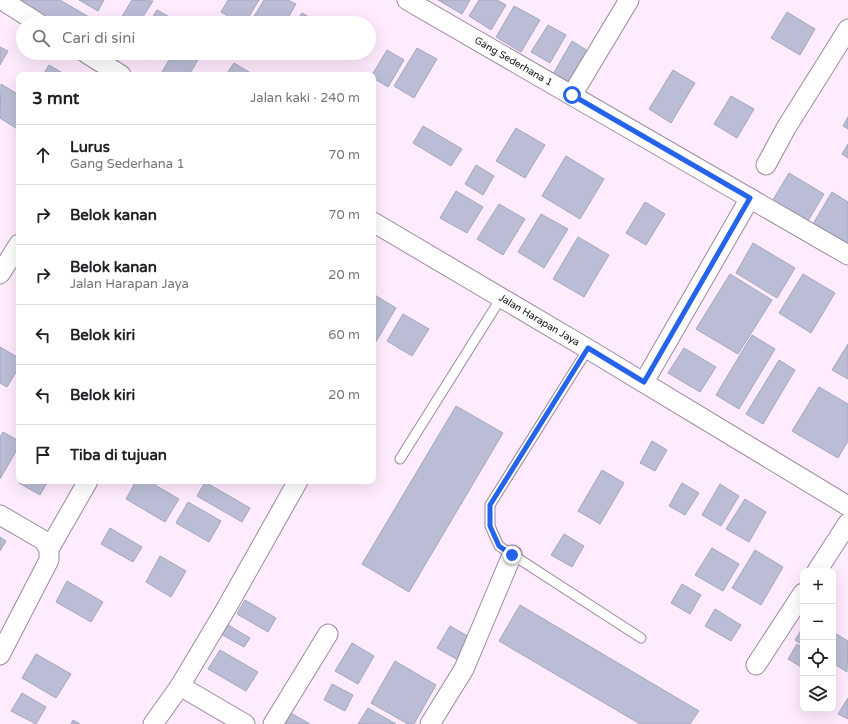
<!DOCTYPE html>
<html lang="id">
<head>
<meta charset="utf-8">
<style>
  body { margin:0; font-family:"Varela Round",sans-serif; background:#f6f6f6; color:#202124 }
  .controls { position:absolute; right:12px; bottom:12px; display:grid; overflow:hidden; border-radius:8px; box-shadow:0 4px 16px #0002 }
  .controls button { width:36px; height:36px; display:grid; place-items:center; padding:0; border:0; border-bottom:1px solid #e0e0e0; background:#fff; color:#202124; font:20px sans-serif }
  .stop { position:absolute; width:12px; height:12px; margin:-9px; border:3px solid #2563eb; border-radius:50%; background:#fff }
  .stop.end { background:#2563eb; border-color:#fff; box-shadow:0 1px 4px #0008 }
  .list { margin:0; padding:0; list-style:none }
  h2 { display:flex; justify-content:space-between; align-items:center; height:52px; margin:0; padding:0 16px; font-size:17px }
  h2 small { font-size:13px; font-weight:400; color:#757577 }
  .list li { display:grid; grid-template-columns:26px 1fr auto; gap:12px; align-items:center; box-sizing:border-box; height:60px; padding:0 16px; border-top:1px solid #e0e0e0 }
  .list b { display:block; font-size:15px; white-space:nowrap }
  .list p { margin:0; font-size:13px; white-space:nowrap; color:#757577 }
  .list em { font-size:13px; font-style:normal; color:#757577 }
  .icon { flex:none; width:22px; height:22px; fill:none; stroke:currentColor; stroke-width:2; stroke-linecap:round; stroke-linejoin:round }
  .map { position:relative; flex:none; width:848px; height:724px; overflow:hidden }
  .search { position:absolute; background:#fff; box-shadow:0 4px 16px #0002; left:16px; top:16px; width:360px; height:44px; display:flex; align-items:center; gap:10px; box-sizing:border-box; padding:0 14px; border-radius:22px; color:#757577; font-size:15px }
  .panel { position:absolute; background:#fff; box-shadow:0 4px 16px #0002; left:16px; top:72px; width:360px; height:412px; border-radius:8px }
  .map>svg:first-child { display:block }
  .building { fill:#babdd5; stroke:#a4a7be }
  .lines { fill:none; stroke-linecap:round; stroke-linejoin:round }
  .service-casing { stroke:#9b8a9b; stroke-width:11 }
  .minor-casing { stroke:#9b8a9b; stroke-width:21 }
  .service { stroke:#fff; stroke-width:9 }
  .minor { stroke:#fff; stroke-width:19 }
  .route { stroke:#2563eb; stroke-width:5 }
  .labels { text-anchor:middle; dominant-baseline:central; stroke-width:3.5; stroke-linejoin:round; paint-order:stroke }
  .street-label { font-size:10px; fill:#150e15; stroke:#fff }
</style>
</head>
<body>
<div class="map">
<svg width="848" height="724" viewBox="0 0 848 724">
  <rect width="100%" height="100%" fill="#feebfe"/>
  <!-- building -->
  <path class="building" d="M18 0H60L89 17 86 23H56Z
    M79 0H104L98 11Z
    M132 0 153 1 139 23H118Z
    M228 0H259L245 23H240L221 12Z
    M264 0H288L296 4 285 23H250Z
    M438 0H470L462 14Z
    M479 0H497L506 5 491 30 469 16Z
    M514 6 540 20 521 52 496 37Z
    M157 10 175 20 174 23H149Z
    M787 12 815 29 800 55 771 38Z
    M302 13 319 23H295Z
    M548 25 566 35 550 63 531 52Z
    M572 41 593 54 573 86 553 74Z
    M0 47 8 51 0 65Z
    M417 48 437 59 414 98 394 86Z
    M387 50 404 60 388 87 373 78V75H372Z
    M139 53H155L151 60Z
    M173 53H202L189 75H167L162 72Z
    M234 63 254 75H226Z
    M49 65 66 75H43Z
    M673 70 695 83 671 123 649 109Z
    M1 84 19 95V130L0 118Z
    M731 96 754 109 737 138 714 124Z
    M848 117V129L843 126Z
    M423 126 462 149 451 166 413 143Z
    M516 128 545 145 525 178 496 161Z
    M848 144V158L842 154Z
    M566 156 604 179 580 219 542 196Z
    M476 165 494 176 483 195 465 184Z
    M789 173 824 194 805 226 770 205Z
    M456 191 483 207 467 233 440 218Z
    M832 192 848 202V251L810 229Z
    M645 202 665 214 646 245 626 233Z
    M499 204 525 219 503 255 477 239Z
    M541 214 568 229 544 268 518 252Z
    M578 237 609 255 584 297 553 279Z
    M753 243 795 268 777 298 736 273Z
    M730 274 772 300 738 354 696 329Z
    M803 274 835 293 811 333 779 313Z
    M373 294 396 308 374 345H373Z
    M403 314 429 329 412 356 387 341Z
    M752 335 775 349 739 409 716 395Z
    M848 344V379L832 370Z
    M0 347 19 358V367L7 387 0 383Z
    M684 348 716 367 700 392 668 373Z
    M779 360 795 370 763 424 746 414Z
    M819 387 848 404V441L838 458 792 431Z
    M456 406 503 433 409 592 362 564Z
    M3 432 19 441V446L0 479V437Z
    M652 441 667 450 655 471 640 463Z
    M602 470 624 483 600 524 578 511Z
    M20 481H48L40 495 19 483Z
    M136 481H148L179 499 165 522 126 499Z
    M205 482 250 508 242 522 197 496Z
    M682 483 699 493 685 515 669 506Z
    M720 484 739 496 721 526 702 515Z
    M745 499 766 512 749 542 726 529Z
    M188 502 221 521 209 542 176 523Z
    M110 528 142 547 133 562 101 544Z
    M564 534 584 546 572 567 551 555Z
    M0 537 6 541 0 551Z
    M712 548 739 564 723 591 695 575Z
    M755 550 783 567 761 605 732 588Z
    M160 556 186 571 171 597 146 582Z
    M67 581 103 602 91 622 56 602Z
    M682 584 701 595 690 614 671 603Z
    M245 600 276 618 268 632 237 614Z
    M520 605 699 711 690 724H640L499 641Z
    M715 609 741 625 731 641 705 626Z
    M223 622 250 638 244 647 217 632Z
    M450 626 471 638 458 660 437 648Z
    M803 627V645L795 640Z
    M833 632 848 641 847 672 833 663Z
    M352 643 374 656 358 684 335 671Z
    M797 644 803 648V668L788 659Z
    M220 650 258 672 246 691 208 669Z
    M36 654 71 674 56 698 22 678Z
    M395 661 436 685 414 724H408L371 703Z
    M332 684 353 695 345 711 324 700Z
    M22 693 46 707 36 724 11 711Z
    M848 698V719L838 714Z
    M368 708 396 724H358Z
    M289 712 310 724H282Z
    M73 720 80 724H71Z"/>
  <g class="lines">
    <defs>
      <path id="service" d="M588 349 490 505V526L499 546 641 638
        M400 459 501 298"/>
      <g id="minor">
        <path d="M2 0 38 23"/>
        <path id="s1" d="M407 0 848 255"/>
        <path d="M86 53 121 75"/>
        <path d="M572 95 629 0"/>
        <path d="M766 165 786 128 848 29"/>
        <path id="s2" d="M373 222 588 349 848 506"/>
        <path d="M0 274 19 244"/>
        <path d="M644 382 750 198"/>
        <path d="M0 515 43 540 49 549V560L0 655"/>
        <path d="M49 549 88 481"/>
        <path d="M817 571 848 523"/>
        <path d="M756 665 803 593"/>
        <path d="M153 724 180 686"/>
        <path d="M245 724 180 686 227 607 298 481"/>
        <path d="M273 724 328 634"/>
        <path d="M430 724 464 669 512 555"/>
      </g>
    </defs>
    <!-- service casing -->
    <use href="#service" class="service-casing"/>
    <!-- minor casing -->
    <use href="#minor" class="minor-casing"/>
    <!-- service -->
    <use href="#service" class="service"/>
    <!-- minor -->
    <use href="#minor" class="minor"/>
  </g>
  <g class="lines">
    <!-- route -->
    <path class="route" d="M512 555 499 546 490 526V505L588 348 644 382 750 198 572 95"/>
  </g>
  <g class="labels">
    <!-- street labels -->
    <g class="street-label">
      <text stroke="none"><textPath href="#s1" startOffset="123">Gang Sederhana 1</textPath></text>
      <text stroke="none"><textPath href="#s2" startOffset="193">Jalan Harapan Jaya</textPath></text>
    </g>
  </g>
</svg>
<div class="controls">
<button>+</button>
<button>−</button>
<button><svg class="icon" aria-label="locate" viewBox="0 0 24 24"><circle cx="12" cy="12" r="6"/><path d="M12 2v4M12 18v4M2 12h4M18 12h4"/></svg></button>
<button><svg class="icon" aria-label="layers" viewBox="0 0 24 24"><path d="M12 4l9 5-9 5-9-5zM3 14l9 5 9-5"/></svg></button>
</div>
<div class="stop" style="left:572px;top:95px"></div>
<div class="stop end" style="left:512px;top:555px"></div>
<div class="search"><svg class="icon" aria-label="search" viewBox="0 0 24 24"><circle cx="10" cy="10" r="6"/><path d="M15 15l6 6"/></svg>Cari di sini</div>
<section class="panel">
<h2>3 mnt<small>Jalan kaki · 240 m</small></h2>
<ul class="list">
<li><svg class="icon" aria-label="ahead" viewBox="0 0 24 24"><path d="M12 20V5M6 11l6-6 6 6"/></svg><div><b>Lurus</b><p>Gang Sederhana 1</p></div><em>70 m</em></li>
<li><svg class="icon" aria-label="right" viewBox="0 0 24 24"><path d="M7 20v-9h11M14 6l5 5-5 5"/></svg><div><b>Belok kanan</b></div><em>70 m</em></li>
<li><svg class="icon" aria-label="right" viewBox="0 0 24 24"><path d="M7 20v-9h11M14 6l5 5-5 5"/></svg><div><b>Belok kanan</b><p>Jalan Harapan Jaya</p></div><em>20 m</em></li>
<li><svg class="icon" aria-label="left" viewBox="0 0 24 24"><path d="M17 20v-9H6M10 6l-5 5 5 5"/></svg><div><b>Belok kiri</b></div><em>60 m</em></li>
<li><svg class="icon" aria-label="left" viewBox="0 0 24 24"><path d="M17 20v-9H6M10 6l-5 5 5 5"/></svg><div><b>Belok kiri</b></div><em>20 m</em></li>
<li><svg class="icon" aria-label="arrive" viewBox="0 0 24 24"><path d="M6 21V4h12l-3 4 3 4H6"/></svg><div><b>Tiba di tujuan</b></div></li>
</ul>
</section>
</div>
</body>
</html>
